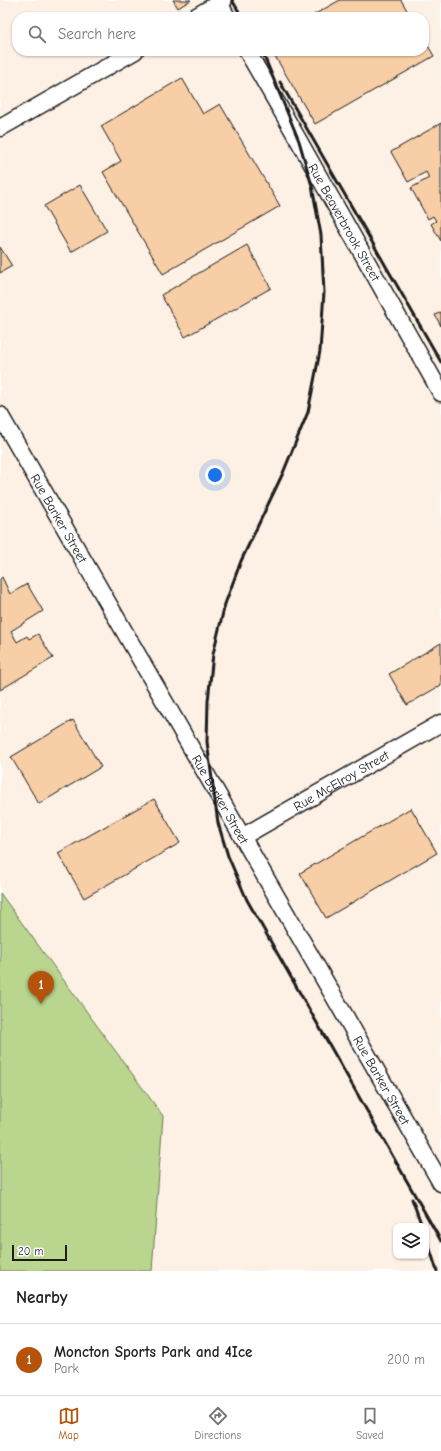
<!DOCTYPE html>
<html lang="en">
<head>
<meta charset="utf-8">
<style>
  body { margin:0; font-family:"Comic Neue",sans-serif; background:#f6f6f6; color:#222 }
  .controls { position:absolute; right:12px; bottom:12px; display:grid; overflow:hidden; border-radius:8px; box-shadow:0 1px 3px #0004 }
  .controls button { width:36px; height:36px; display:grid; place-items:center; padding:0; border:0; border-bottom:1px solid #e0e0e0; background:#fff; color:#222; font:20px sans-serif }
  .scale { position:absolute; left:12px; bottom:10px; width:55px; box-sizing:border-box; padding-left:4px; border:2px solid #1c1c1c; border-top:0; font-size:11px; line-height:14px; white-space:nowrap; color:#1c1c1c; -webkit-text-stroke:3px #fff; paint-order:stroke }
  .you { position:absolute; left:215px; top:475px; width:14px; height:14px; margin:-10px; border:3px solid #fff; border-radius:50%; background:#1a73e8; box-shadow:0 0 0 6px #1a73e833 }
  .badge { display:grid; place-items:center; width:26px; height:26px; border-radius:50%; background:#b45309; color:#fff; font-size:13px; font-weight:700 }
  .pin { position:absolute; translate:-50% -33px; filter:drop-shadow(0 1px 2px #0008) }
  .pin::after { content:''; position:absolute; top:21px; width:14px; height:12px; background:inherit; clip-path:polygon(0 0,100% 0,50% 100%) }
  .list { margin:0; padding:0; list-style:none }
  h2 { display:flex; justify-content:space-between; align-items:center; height:52px; margin:0; padding:0 16px; font-size:17px }
  h2 small { font-size:13px; font-weight:400; color:#767676 }
  .list li { display:grid; grid-template-columns:26px 1fr auto; gap:12px; align-items:center; box-sizing:border-box; height:72px; padding:0 16px; border-top:1px solid #e0e0e0 }
  .list b { display:block; font-size:15px; white-space:nowrap }
  .list p { margin:0; font-size:13px; white-space:nowrap; color:#767676 }
  .list em { font-size:13px; font-style:normal; color:#767676 }
  .icon { flex:none; width:22px; height:22px; fill:none; stroke:currentColor; stroke-width:2; stroke-linecap:round; stroke-linejoin:round }
  .map { position:relative; flex:none; width:441px; height:1271px; overflow:hidden }
  .search { position:absolute; background:#fff; box-shadow:0 1px 3px #0004; left:12px; right:12px; top:12px; height:44px; display:flex; align-items:center; gap:10px; box-sizing:border-box; padding:0 14px; border-radius:16px; color:#767676; font-size:15px }
  .sheet { height:124px; background:#fff }
  nav { display:flex; justify-content:space-around; align-items:center; box-sizing:border-box; height:56px; border-top:1px solid #e0e0e0; background:#fff; font-size:11px; color:#767676 }
  nav a { display:grid; justify-items:center; gap:2px }
  nav .on { color:#b45309 }
  .map>svg:first-child { display:block }
  .built { fill:#fdf0e4; fill-rule:evenodd }
  .green { fill:#bad68e; stroke:#6b7955 }
  .building { fill:#f7cea6; stroke:#1c1c1c }
  .lines { fill:none; stroke-linecap:round; stroke-linejoin:round }
  .street-casing { stroke:#1c1c1c; stroke-width:19 }
  .street { stroke:#fff; stroke-width:16 }
  .rail { stroke:#1c1c1c; stroke-width:3 }
  .labels { text-anchor:middle; dominant-baseline:central; stroke-width:3; stroke-linejoin:round; paint-order:stroke }
  .street-label { font-size:13px; fill:#1c1c1c; stroke:#fff }
</style>
</head>
<body>
<div class="map">
<svg width="441" height="1271" viewBox="0 0 441 1271">
  <rect width="100%" height="100%" fill="#fff"/>
  <filter id="ink" filterUnits="userSpaceOnUse"><feTurbulence type="fractalNoise" baseFrequency=".025" numOctaves="2"/><feDisplacementMap in="SourceGraphic" scale="8" xChannelSelector="R" yChannelSelector="G"/><feConvolveMatrix kernelMatrix="1 2 1 2 8 2 1 2 1" color-interpolation-filters="sRGB"/></filter>
  <g filter="url(#ink)">
    <!-- built -->
    <path class="built" d="M0 0H441V1271H152L163 1116 0 893ZM17 17H424V51H17ZM396 1226H426V1256H396Z"/>
    <!-- green -->
    <path class="green" d="M0 893 163 1116 152 1271H0Z"/>
    <!-- building -->
    <path class="building" d="M173 0H191L178 8Z
      M340 0H401L411 17H310Z
      M424 39 434 56 315 124 272 51H424Z
      M182 78 203 114 220 104 280 206 163 274 103 172 121 161 101 126Z
      M441 123V241L431 224 436 221 433 216 428 219 411 188 429 178 426 172 408 182 391 152Z
      M80 185 107 231 71 252 44 206Z
      M247 245 271 288 185 337 161 295Z
      M0 247 12 266 0 273Z
      M441 312V326L435 315Z
      M2 577 10 594 27 584 43 611 11 631 17 642 27 636 29 639 38 634 53 658 0 690V579Z
      M441 643V685L407 705 389 674Z
      M73 720 101 767 39 804 11 757Z
      M154 799 180 843 84 898 58 853Z
      M411 808 437 853 326 918 300 873Z"/>
    <g class="lines">
      <defs>
        <g id="street">
          <path d="M219 3 227 17"/>
          <path d="M195 17 224 0"/>
          <path id="s1" d="M247 51 299 141 441 393"/>
          <path d="M0 128 135 51"/>
          <path id="s2" d="M0 415 441 1183"/>
          <path id="s3" d="M242 837 441 723"/>
        </g>
      </defs>
      <!-- street casing -->
      <use href="#street" class="street-casing"/>
      <!-- street -->
      <use href="#street" class="street"/>
      <!-- rail -->
      <path class="rail" d="M232 0 242 17
        M262 51 299 141 312 186 321 235 324 292 320 351 308 412 283 473 241 561 225 604 213 654 208 701 207 742 218 823 228 856 247 900 441 1241
        M280 82 441 362
        M412 1199 422 1226
        M426 1237 437 1271"/>
    </g>
  </g>
  <g class="labels">
    <!-- street labels -->
    <g class="street-label">
      <text stroke="none"><textPath href="#s1" startOffset="197">Rue Beaverbrook Street</textPath></text>
      <text stroke="none"><textPath href="#s2" startOffset="119">Rue Barker Street</textPath></text>
      <text stroke="none"><textPath href="#s3" startOffset="114">Rue McElroy Street</textPath></text>
      <text stroke="none"><textPath href="#s2" startOffset="443">Rue Barker Street</textPath></text>
      <text stroke="none"><textPath href="#s2" startOffset="767">Rue Barker Street</textPath></text>
    </g>
  </g>
</svg>
<div class="controls">
<button><svg class="icon" aria-label="layers" viewBox="0 0 24 24"><path d="M12 4l9 5-9 5-9-5zM3 14l9 5 9-5"/></svg></button>
</div>
<div class="scale">20 m</div>
<div class="you"></div>
<div class="pin badge" style="left:41px;top:1004px">1</div>
<div class="search"><svg class="icon" aria-label="search" viewBox="0 0 24 24"><circle cx="10" cy="10" r="6"/><path d="M15 15l6 6"/></svg>Search here</div>
</div>
<section class="sheet">
<h2>Nearby<small></small></h2>
<ul class="list">
<li><span class="badge">1</span><div><b>Moncton Sports Park and 4Ice</b><p>Park</p></div><em>200 m</em></li>
</ul>
</section>
<nav>
<a class="on"><svg class="icon" aria-label="map" viewBox="0 0 24 24"><path d="M3 6l6-2 6 2 6-2v14l-6 2-6-2-6 2zM9 4v14M15 6v14"/></svg>Map</a>
<a><svg class="icon" aria-label="directions" viewBox="0 0 24 24"><path d="M12 3l9 9-9 9-9-9zM9 14v-3h6M13 9l2 2-2 2"/></svg>Directions</a>
<a><svg class="icon" aria-label="saved" viewBox="0 0 24 24"><path d="M7 4h10v16l-5-4-5 4z"/></svg>Saved</a>
</nav>
</body>
</html>
